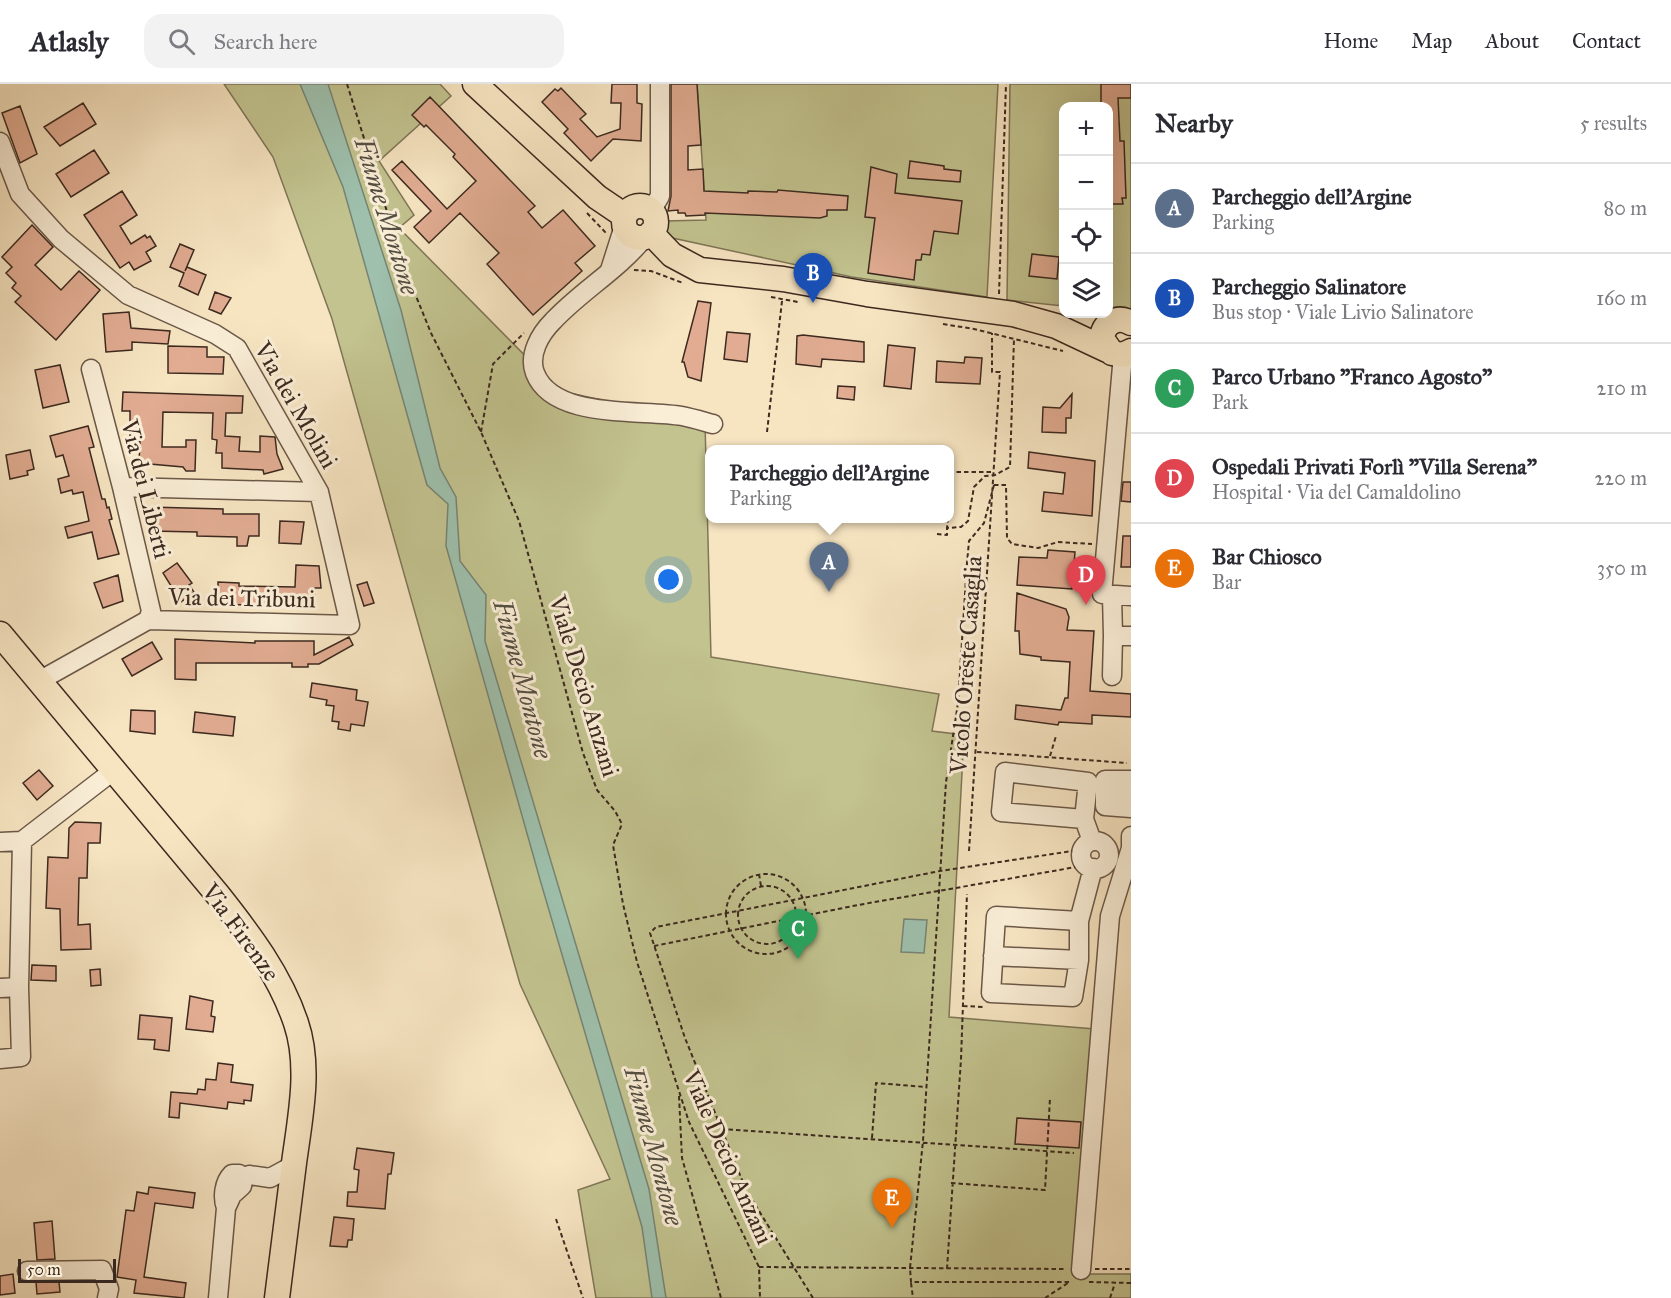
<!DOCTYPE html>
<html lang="en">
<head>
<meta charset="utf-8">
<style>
  body { margin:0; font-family:"IM FELL Great Primer",serif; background:#f2f2f3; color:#2b2b33 }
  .controls { position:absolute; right:18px; top:18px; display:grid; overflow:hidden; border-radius:12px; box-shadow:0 6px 24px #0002 }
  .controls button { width:54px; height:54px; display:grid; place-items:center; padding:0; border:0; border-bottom:2px solid #e1e1e2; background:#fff; color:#2b2b33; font:30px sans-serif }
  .scale { position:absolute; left:18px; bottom:15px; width:98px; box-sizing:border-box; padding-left:6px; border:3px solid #3c291f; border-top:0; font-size:16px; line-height:21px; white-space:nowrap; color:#3c291f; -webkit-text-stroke:4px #faeed7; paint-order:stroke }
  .you { position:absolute; left:669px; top:496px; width:21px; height:21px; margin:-15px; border:4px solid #fff; border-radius:50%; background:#1a73e8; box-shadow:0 0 0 9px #1a73e833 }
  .badge { display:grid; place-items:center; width:39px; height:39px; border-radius:50%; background:#ea580c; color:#fff; font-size:20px; font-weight:700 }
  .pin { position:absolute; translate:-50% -50px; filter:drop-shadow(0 2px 3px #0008) }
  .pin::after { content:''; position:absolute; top:32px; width:21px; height:18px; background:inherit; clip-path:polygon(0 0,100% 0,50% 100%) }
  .popup { position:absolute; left:705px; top:361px; width:249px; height:78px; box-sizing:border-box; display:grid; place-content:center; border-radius:12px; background:#fff; filter:drop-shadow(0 2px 4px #0005); font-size:20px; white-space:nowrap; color:#7c7c81 }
  .popup b { font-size:22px; color:#2b2b33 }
  .popup::after { content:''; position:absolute; left:50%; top:100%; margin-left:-12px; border:12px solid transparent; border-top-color:#fff }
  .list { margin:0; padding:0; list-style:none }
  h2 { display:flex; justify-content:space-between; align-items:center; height:78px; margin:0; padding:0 24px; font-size:26px }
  h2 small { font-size:20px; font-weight:400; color:#7c7c81 }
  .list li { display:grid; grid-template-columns:39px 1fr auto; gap:18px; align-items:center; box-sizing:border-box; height:90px; padding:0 24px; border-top:2px solid #e1e1e2 }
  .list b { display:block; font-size:22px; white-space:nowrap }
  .list p { margin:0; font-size:20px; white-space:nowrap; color:#7c7c81 }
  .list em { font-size:20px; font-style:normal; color:#7c7c81 }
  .icon { flex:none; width:33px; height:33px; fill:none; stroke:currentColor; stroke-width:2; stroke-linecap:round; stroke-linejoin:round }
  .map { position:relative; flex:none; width:1131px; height:1214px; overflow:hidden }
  header { display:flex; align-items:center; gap:36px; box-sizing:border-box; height:84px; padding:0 30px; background:#fff; border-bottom:2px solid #e1e1e2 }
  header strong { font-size:28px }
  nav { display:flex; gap:33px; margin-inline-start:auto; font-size:21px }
  .search { width:420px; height:54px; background:#f2f2f3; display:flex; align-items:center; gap:15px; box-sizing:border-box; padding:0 21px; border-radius:18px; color:#7c7c81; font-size:22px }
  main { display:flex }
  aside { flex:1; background:#fff }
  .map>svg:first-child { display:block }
  .green { fill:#c2c38f; stroke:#7f7657; stroke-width:1.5 }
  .water { fill:#9ec0ad; stroke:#778474; stroke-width:1.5 }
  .building { fill:#e1ac92; stroke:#3c291f; stroke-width:1.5 }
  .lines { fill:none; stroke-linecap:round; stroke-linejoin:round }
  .minor-casing { stroke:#6b5848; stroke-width:21 }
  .major-casing { stroke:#3c291f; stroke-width:27 }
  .path { stroke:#3c291f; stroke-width:2; stroke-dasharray:4.5 3; stroke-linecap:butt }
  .minor { stroke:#faeed7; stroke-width:18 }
  .major { stroke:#f7e5c2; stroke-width:24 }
  .labels { text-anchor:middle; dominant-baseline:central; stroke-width:6; stroke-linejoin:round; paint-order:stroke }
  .street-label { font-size:24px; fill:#3c291f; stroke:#faeed7 }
  .water-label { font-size:26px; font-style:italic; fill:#544f42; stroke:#faeed7 }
</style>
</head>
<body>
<header>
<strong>Atlasly</strong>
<div class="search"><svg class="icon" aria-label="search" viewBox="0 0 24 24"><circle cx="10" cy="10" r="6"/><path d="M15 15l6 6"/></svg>Search here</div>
<nav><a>Home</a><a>Map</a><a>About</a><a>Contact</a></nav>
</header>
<main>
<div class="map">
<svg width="1131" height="1214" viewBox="0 0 1131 1214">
  <rect width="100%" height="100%" fill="#f7e5c2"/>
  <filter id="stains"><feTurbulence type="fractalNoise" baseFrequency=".00333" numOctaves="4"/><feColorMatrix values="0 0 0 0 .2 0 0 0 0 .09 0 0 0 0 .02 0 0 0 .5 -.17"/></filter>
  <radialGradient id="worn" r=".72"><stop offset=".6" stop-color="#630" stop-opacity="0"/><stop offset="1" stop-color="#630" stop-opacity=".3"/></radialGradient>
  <!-- green -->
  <path class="green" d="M224 0H440L451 12 379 77 414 131 399 144 560 307 705 338 711 573 939 610 932 647 964 651 949 933 1107 946 1088 1190H1131V1214H596L578 1106 610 1095 520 900 332 235 273 73Z
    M697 0H998L987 213 852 193 668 153 665 137 706 136Z
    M1010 0H1131V230L1109 227 1108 22H1064L1063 222 1007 216Z"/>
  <!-- water -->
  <path class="water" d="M300 0H328L401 226 440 384 456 413 460 477 486 511 485 557 649 1105 666 1214H652L642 1143 541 799 446 462 448 420 427 401 343 103Z
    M904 835 927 836 924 869 901 868Z"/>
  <!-- building -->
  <path class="building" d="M612 0H637V19L642 20 641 57 613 55 591 77 564 49 568 45 542 18 555 5 558 7 561 4 586 30 580 35 597 53 620 45 621 19H611Z
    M671 0H697L701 61 688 62V86L703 85 704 107 748 109V107L777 108 778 106 848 112 847 126H827V132L820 134 705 129V131L686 132 685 129H678V126L668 127 671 112Z
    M1101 0H1131V14H1118L1120 57H1124L1126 114H1122L1123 120H1110L1108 114V22H1101Z
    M430 13 535 122 528 128 542 144 563 126 595 162 575 179 582 187 533 231 487 180 499 169 460 129 429 159 414 143 431 127 392 86 402 77 447 125 476 97 453 73 455 70 426 41 424 43 412 31Z
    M83 19 96 40 60 62 44 43Z
    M20 22 37 70 20 79 2 29Z
    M94 66 109 89 71 113 56 90Z
    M910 77 944 82V85L961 87 960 98 908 94Z
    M871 83 897 90 895 109 962 117 958 150 934 147 930 171 922 170 921 176H916L914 196 868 189 875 134 865 133Z
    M122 107 137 131 120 142 131 160 145 151 147 154 150 152 156 162 146 168 151 177 134 186 129 178 120 184 84 131Z
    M32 141 53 163 35 181 61 206 79 187 100 206 56 256 15 218 21 212 12 204 16 199 6 189 12 183 2 173Z
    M180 160 194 166 185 187 187 183 206 191 198 211 179 202 184 189 170 183Z
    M1032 170 1059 173 1057 195 1029 192Z
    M215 208 231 214 221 230 209 225Z
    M698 217 711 219 701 297 688 293 684 278H682Z
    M129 228 131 244 170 247 168 260 132 258V266L106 268 103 230Z
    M727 248 750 250 747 278 724 275Z
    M803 251 864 258V278L822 275 821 283 796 280 797 252Z
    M888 261 915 264 911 305 884 302Z
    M168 262 207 263V273H224L223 290 168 289Z
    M965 273 982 274 980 300 936 298 937 277 964 279Z
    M60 281 69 318 43 324 35 286Z
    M838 302 855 303 854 316 837 314Z
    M123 308 243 312 242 329H226L225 352 240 353 239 367 260 368V352L275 353 277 370 283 385 264 390 263 386 222 384V369H216L217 356 212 355 213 329 163 328 162 363H186V356H196L195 387H186L183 383 139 379 140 357H130V327H122Z
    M1072 310 1071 334H1066V349L1042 348 1043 323 1060 324Z
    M88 342 94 363 89 364 102 415H105L107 424 109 423 112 435 109 436 119 470 98 475 92 448 68 454 65 443 89 437 83 408 73 410 72 406 61 409 58 395 69 392 63 371 56 373 50 352Z
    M30 366 34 385 27 387 28 391 10 395 6 371Z
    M1029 368 1095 377 1092 432 1042 427 1044 408 1063 410 1065 389 1028 384Z
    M1123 398H1131V418L1121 417Z
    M149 423 223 425V430H259V452H249L247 462H237V453L197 452V448L151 447Z
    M280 437 304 438 301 460 279 459Z
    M1123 452H1131V483H1121Z
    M1048 466 1075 468 1072 505 1017 501 1019 473 1047 474Z
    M177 479 192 499 189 501 194 508 181 518 163 489Z
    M296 481 319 482 321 504H315L314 523 218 520V498L239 499V502L295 503Z
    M118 491 123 517 103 524 94 499Z
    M367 498 374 519 364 522 357 501Z
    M1017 509 1066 525 1069 533 1067 546 1094 547 1090 607 1131 610V633L1092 631V640L1059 638 1058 641 1015 635 1016 621 1061 626 1065 614H1068L1070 578 1041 576V573L1020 570 1019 547H1015Z
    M349 553 353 561 319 580H308V583H292V579H196V596L175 595V555L255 559V557H314V571Z
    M152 558 162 575 132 592 122 575Z
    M312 599 357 606 356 616 368 618 364 642 351 640 350 647 338 645 339 638 332 637 334 622 326 621 327 616 310 613Z
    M131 626 155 627V650L130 647Z
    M195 628 235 633 233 652 193 648Z
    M39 686 53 702 37 716 23 699Z
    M75 738 101 739 100 759H88L87 794H79L78 841 90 840 91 865 61 866 60 825 46 824 48 773 68 774 69 744Z
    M32 881 56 882V897L31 896Z
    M100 885 101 901 91 902 90 886Z
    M190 912 213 917 211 932 215 933 213 948 186 945Z
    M140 931 172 934 169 967 154 965 155 956 138 955Z
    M218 979 233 981 231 998 253 1001 251 1017 244 1016V1020L228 1018 227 1025 180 1019 179 1034 169 1033 171 1008 197 1010 198 1005 205 1006 206 995 216 996Z
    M1017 1034 1081 1038 1079 1064 1015 1060Z
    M357 1064 394 1069 391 1090H388L385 1125 347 1122 348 1108H357L359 1086 354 1085Z
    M149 1103 195 1109 193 1124 155 1119 144 1193 186 1199 184 1214 134 1209 136 1196 117 1193 126 1126 134 1127 137 1108 148 1110Z
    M334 1133 354 1135 352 1156H348L347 1163 330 1162Z
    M52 1137 55 1175 37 1176 34 1139Z
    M13 1190 15 1209 0 1211V1192Z
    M36 1198H59L60 1208 37 1210Z"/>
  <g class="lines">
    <defs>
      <path id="minor" d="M0 58 20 110 61 155 128 211 215 250 237 264 319 408 350 541 148 536 39 597
        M651 127 660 112V0
        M644 154C618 186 581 207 553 237 540 250 528 271 535 289 553 336 641 325 682 332 692 334 702 337 713 340
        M610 186 624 142
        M1123 271 1102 510 1131 512
        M91 285 122 403 151 527 148 536
        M122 403 319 408
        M1112 511 1113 552
        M1112 592 1113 552H1131
        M1131 696H1105V722L1131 724
        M1105 710H1131
        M1084 735 1001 728 1005 688 1088 698 1084 735 1092 757
        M22 757 113 687
        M1081 771a14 14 0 1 1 28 0a14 14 0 1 1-28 0Z
        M0 758 22 757
        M1079 837 996 832 991 909 1073 913 1079 876V837L1093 784
        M993 872 1079 876
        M0 904 19 903 22 757
        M0 975 21 973 19 903
        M243 1095 249 1091 270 1094 294 1081
        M1081 1186 1110 832 1131 764V752
        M27 1187 102 1186 109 1205 107 1214
        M218 1214 226 1124 232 1111 242 1102 243 1095 239 1090H232C224 1098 222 1113 226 1124"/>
      <path id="major" d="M475 0 597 113 625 132
        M624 138a16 16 0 1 1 32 0a16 16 0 1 1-32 0Z
        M651 149 672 171 700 186 783 195 867 210 1013 230 1056 242 1107 266
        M1131 239C1117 231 1103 239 1102 255L1112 269 1123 271 1131 267
        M0 550 218 811C249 850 280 891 296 939 311 983 300 1034 294 1079 288 1124 283 1169 277 1214"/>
    </defs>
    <!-- minor casing -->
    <use href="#minor" class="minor-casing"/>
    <!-- major casing -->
    <use href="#major" class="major-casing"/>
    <!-- path -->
    <path class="path" d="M347 0 405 185 431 249 481 348 519 437 583 669 597 706 615 727 622 740 613 761 623 820 637 878 689 1038 759 1183 760 1214
      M587 129 606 149
      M634 186 651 187 683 199
      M999 210 1006 0
      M771 213 798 218
      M943 240 974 245 1063 267
      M481 348 493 280 524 249
      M767 348 782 217
      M949 388H994
      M994 401 984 439 969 457 967 479 958 619 946 698 923 1057 910 1184 911 1198H1071
      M994 401H1006L1007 454 1012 460 1038 464 1058 458 1092 460
      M949 406 950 388
      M948 434 947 444 961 443 968 437 974 403 985 392 995 391 1010 383 1014 254
      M937 450 947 451V444
      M977 668 1127 679
      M1050 672 1056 652
      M969 767 1000 288H992V249
      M759 790 761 802
      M726 830a40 40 0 1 1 80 0a40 40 0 1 1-80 0Z
      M738 831a29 29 0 1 1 58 0a29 29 0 1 1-58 0Z
      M654 862 858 821 1076 783
      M963 922 984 923
      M679 1012 682 1074 721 1214
      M721 1045 1074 1069
      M872 1054 876 999 926 1003
      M951 1099 1045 1106 1050 1014
      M556 1135 583 1214
      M759 1183 1065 1185
      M947 1185 961 975 967 810
      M1095 1185H1131
      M1089 1198 1131 1199
      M911 1199 913 1214
      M813 1214 746 1106 685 954 650 849 656 843 940 787 1079 766
      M1045 1214 1068 1199
      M1110 1214 1115 1199"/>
    <!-- minor -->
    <use href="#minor" class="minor"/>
    <!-- major -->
    <use href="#major" class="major"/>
  </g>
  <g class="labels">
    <!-- street labels -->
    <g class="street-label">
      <text transform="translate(296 321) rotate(60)">Via dei Molini</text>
      <text transform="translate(146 405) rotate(76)">Via dei Liberti</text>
      <text transform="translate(242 514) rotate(1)">Via dei Tribuni</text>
      <text transform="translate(966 581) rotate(-86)">Vicolo Oreste Casaglia</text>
      <text transform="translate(584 602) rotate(73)">Viale Decio Anzani</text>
      <text transform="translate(241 848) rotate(54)">Via Firenze</text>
      <text transform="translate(728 1073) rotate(66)">Viale Decio Anzani</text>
    </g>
    <!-- water labels -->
    <g class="water-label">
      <text transform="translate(387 132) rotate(73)">Fiume Montone</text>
      <text transform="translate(523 595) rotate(75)">Fiume Montone</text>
      <text transform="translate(654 1062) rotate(75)">Fiume Montone</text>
    </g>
  </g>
  <rect width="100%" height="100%" filter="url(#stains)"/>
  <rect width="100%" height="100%" fill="url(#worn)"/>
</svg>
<div class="controls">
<button>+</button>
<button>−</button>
<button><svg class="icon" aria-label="locate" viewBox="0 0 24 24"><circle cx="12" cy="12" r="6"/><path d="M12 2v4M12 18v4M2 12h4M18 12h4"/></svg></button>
<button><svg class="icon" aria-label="layers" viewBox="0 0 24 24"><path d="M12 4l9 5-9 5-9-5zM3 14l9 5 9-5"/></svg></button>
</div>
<div class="scale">50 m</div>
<div class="you"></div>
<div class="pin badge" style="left:829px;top:508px;background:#5c6f8a">A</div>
<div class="popup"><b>Parcheggio dell'Argine</b>Parking</div>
<div class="pin badge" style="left:813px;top:219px;background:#1a4fb4">B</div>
<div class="pin badge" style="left:798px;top:875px;background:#2e9e5b">C</div>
<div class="pin badge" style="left:1086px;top:521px;background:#e0444e">D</div>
<div class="pin badge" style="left:892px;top:1144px;background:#e8710a">E</div>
</div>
<aside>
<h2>Nearby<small>5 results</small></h2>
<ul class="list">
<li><span class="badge" style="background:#5c6f8a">A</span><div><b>Parcheggio dell'Argine</b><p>Parking</p></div><em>80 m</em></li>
<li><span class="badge" style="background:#1a4fb4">B</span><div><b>Parcheggio Salinatore</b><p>Bus stop · Viale Livio Salinatore</p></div><em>160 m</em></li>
<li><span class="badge" style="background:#2e9e5b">C</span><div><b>Parco Urbano &quot;Franco Agosto&quot;</b><p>Park</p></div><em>210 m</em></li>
<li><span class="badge" style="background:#e0444e">D</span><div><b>Ospedali Privati Forlì &quot;Villa Serena&quot;</b><p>Hospital · Via del Camaldolino</p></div><em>220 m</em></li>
<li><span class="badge" style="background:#e8710a">E</span><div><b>Bar Chiosco</b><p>Bar</p></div><em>350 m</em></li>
</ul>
</aside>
</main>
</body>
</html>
